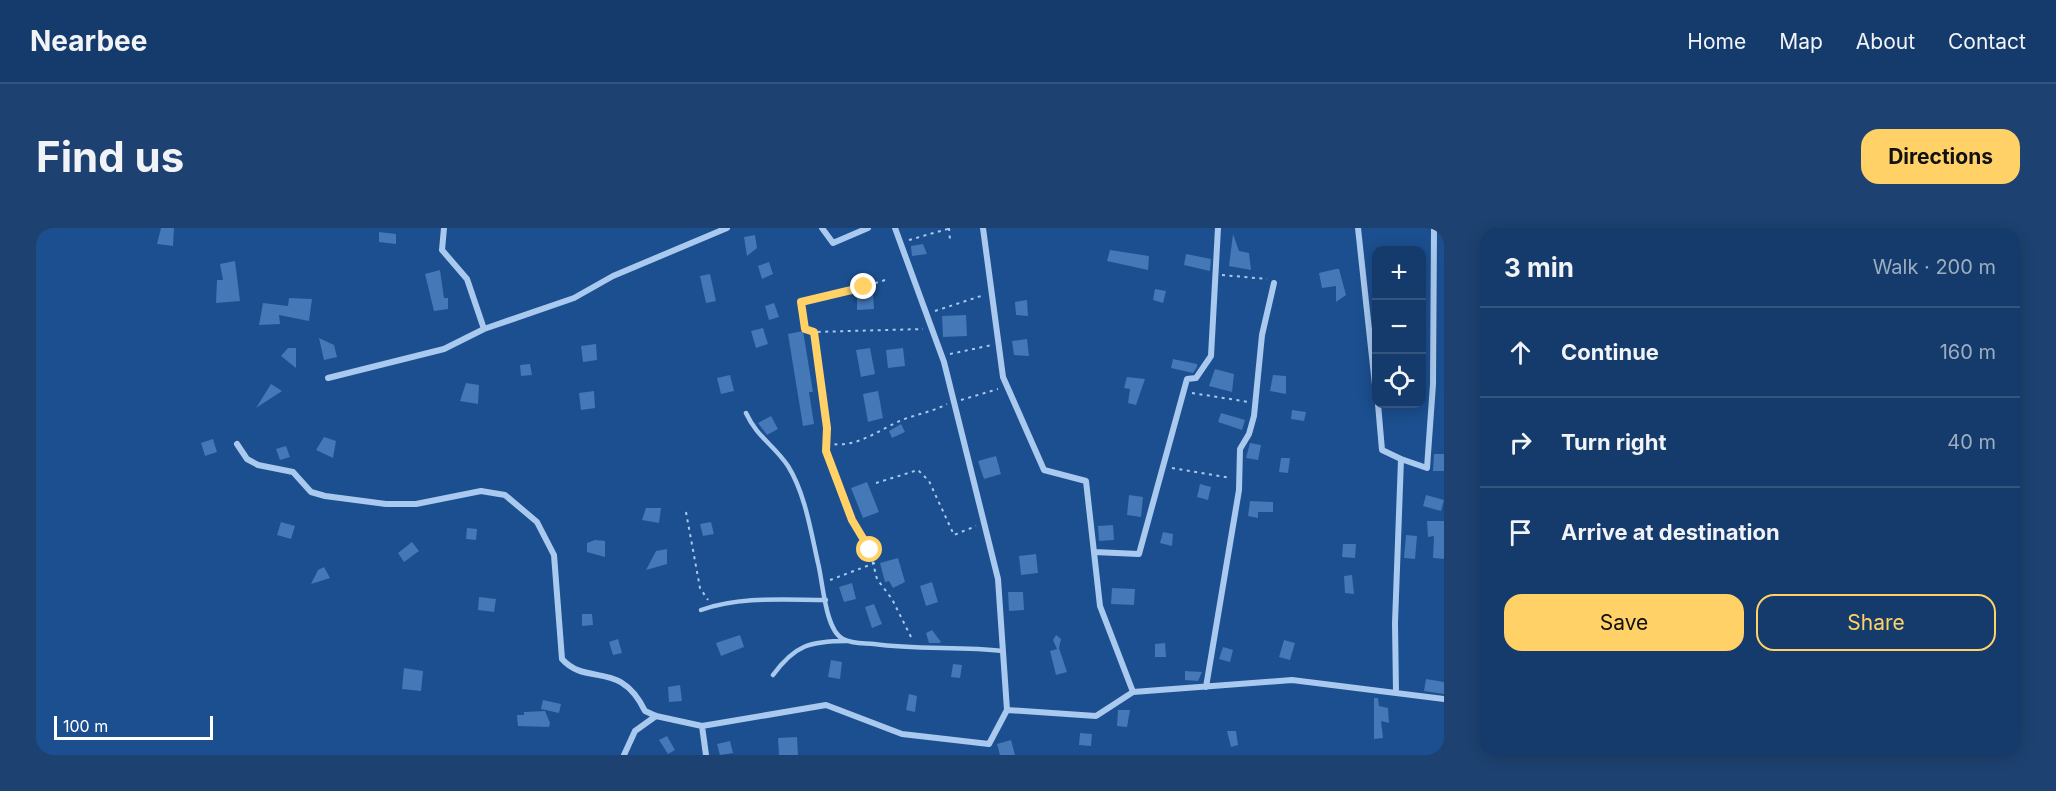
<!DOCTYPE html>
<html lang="en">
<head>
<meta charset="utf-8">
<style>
  body { margin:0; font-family:Inter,sans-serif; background:#1d4271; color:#f1f3f6 }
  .controls { position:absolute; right:18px; top:18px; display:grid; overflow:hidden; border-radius:12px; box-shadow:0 3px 15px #0003 }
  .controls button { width:54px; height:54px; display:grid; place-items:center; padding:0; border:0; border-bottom:2px solid #33557e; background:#143b6b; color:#f1f3f6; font:30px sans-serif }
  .scale { position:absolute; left:18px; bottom:15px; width:159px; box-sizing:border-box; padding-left:6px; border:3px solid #fff; border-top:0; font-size:16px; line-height:21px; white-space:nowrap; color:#fff; -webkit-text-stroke:4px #1b4f8f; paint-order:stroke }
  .stop { position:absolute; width:18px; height:18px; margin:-14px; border:4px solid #ffd166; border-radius:50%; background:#fff }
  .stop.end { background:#ffd166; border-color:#fff; box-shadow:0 2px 6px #0008 }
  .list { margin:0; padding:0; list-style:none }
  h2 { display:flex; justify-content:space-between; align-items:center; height:78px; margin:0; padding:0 24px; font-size:26px }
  h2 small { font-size:20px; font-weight:400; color:#9dadc1 }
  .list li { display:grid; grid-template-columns:39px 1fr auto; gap:18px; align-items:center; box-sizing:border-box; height:90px; padding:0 24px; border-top:2px solid #33557e }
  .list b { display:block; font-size:22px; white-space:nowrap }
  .list em { font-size:20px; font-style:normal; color:#9dadc1 }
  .actions { display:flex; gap:12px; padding:18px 24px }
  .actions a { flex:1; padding:14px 0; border:2px solid #ffd166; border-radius:18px; text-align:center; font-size:21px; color:#ffd166 }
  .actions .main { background:#ffd166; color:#111 }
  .icon { flex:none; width:33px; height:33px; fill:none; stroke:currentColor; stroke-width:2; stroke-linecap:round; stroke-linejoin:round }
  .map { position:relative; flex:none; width:1408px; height:527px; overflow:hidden; border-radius:18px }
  header { display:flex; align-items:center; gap:36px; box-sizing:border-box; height:84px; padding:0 30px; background:#143b6b; border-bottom:2px solid #33557e }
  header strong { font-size:28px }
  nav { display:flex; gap:33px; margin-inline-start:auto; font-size:21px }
  .intro { display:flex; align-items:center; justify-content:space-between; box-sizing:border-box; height:144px; padding:0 36px }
  h1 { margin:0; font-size:42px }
  .button { padding:15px 27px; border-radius:18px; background:#ffd166; color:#111; font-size:21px; font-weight:700 }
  main { display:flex; gap:36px; padding:0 36px }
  aside { flex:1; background:#143b6b; border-radius:18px; box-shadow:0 3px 15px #0003 }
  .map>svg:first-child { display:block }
  .building { fill:#4478b7 }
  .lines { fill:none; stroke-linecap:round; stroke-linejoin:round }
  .path { stroke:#a9c9ee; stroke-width:2; stroke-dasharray:3 4.5; stroke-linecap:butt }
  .lane { stroke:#a9c9ee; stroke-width:4.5 }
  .street { stroke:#a9c9ee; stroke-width:6 }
  .route { stroke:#ffd166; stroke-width:8 }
</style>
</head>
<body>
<header>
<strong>Nearbee</strong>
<nav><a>Home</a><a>Map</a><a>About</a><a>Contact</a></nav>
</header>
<div class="intro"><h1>Find us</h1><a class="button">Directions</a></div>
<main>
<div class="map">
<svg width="1408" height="527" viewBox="0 0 1408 527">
  <rect width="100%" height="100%" fill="#1b4f8f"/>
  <!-- building -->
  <path class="building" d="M125 0H138L137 18 121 16Z
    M343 4 360 6V16L343 14Z
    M1197 6 1203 23 1213 25 1215 42 1193 38Z
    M719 7 721 20 711 28 708 9Z
    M887 16 891 26 876 28 875 18Z
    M1074 22 1113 28 1112 42 1071 33Z
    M1150 26 1175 31 1174 43 1148 37Z
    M199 33 204 73 180 75 181 52H187L184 36Z
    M733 34 737 46 726 51 722 38Z
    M1300 41H1303L1310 67 1300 74V58L1286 60 1283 45Z
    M404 42 408 70H412V81L398 83 389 46Z
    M674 46 680 73 670 75 664 48Z
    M1119 61 1130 63 1127 75 1117 72Z
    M821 64H837L838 81 821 82Z
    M253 70 276 71 273 93 243 87 244 96 223 97 227 75 252 78Z
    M991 72 992 88 980 87 979 74Z
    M738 75 743 89 733 92 729 78Z
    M930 87 931 108 907 109 906 88Z
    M727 100 732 116 720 120 715 103Z
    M767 103 777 164H773L778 196 767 198 752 106Z
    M283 110 298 117 301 129 288 132Z
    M991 111 993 128 978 127 976 113Z
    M560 116 561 132 547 134 545 118Z
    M252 120H260V140L245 128Z
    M834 120 839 146 825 149 820 122Z
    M867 120 869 138 852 140 850 122Z
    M1137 131 1161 136V139L1157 145 1135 140Z
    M494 136 496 147 485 148 484 137Z
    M1179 141 1198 146 1196 164 1173 158Z
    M694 147 698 163 685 166 681 150Z
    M1237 147 1250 148V166L1234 163Z
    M1091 149 1109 151 1100 177 1092 175 1094 161 1088 160Z
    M430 155 443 157 442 176 424 173Z
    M235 156 246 163 220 180Z
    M558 163 559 180 545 182 543 165Z
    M842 163 847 190 832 194 827 166Z
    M1256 182 1270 184 1268 193 1255 191Z
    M1185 185 1209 192 1206 202 1182 194Z
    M735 188 742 201 731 207 722 195Z
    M865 196 869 204 856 210 853 203Z
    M288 209 300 213 297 230 280 222Z
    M177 211 181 224 169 228 165 215Z
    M1214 215 1225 217 1222 232 1210 230Z
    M250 218 254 229 244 232 240 221Z
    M1398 226H1408V243H1397Z
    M960 228 965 246 948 251 942 233Z
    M1245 230H1254L1252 245 1243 244Z
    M831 254 843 284 827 290 815 260Z
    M1164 256 1175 259 1172 272 1161 269Z
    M1093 267 1107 269 1105 289 1091 287Z
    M1390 267 1408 272 1405 283 1387 278Z
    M1214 273 1237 274V284H1222V290L1212 288Z
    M610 280H625L623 295 606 292Z
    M1391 293H1408V331L1397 330 1398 308 1392 309Z
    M245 294 259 298 255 311 241 307Z
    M675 294 678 306 667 308 664 296Z
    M1077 297 1078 312 1063 313 1062 298Z
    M431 300 441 301 440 312 430 311Z
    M1127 304 1137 306 1136 318 1124 315Z
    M1370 307 1381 308 1379 331 1368 330Z
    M559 312 569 313V329L551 324V315Z
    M376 314 383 323 368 334 362 325Z
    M1307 316H1320L1319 330 1306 329Z
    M631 321V336L610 342 620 323Z
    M1000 326 1002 345 985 347 983 328Z
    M862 330 869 354 857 360 853 353 849 354 844 335Z
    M288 339 294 350 275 356 282 342Z
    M1316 347 1318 366 1309 365 1308 348Z
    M896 354 902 374 890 378 884 358Z
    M816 355 820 371 808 374 803 359Z
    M1076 360 1099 361 1098 377 1075 376Z
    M972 364H987L988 382 973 383Z
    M443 369 460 371 458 384 442 382Z
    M838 376 846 396 836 400 829 379Z
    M546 386H556L557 397 546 398Z
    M896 402 905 414 903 415H893L890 405Z
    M704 407 708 419 685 428 680 415Z
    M1020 407 1025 411 1023 420 1031 444 1020 447 1014 423 1021 421 1017 412Z
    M582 411 586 425 577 427 573 414Z
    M1248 412 1259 415 1254 432 1243 429Z
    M1129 415 1130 429H1119V416Z
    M1187 419 1197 422 1194 434 1183 431Z
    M795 432 806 434 804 451 792 449Z
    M917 436 926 437 924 450 915 449Z
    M368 440 387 443 385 463 366 461Z
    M1149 443 1166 444 1162 453 1149 452Z
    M1390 451 1408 454V466L1388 463Z
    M644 457 646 473 633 474 632 459Z
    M873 466 881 468 879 484 870 482Z
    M1338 470H1342L1343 478 1352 480 1353 495 1345 493 1347 510 1338 511Z
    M507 472 525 476 523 485 505 481Z
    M1082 482H1094L1091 499 1081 498Z
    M509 483 514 495 513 499 482 498 481 487H488V484Z
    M1191 503H1200L1202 517 1195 519Z
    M1044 505 1056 506 1055 518 1043 517Z
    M631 508 639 522 632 526 623 512Z
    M761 509 762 527H743L742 510Z
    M975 512 979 527H964L961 516Z
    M694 513 697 525 684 527 681 516Z"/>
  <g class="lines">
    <!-- path -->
    <path class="path" d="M913 0 914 12
      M873 12 915 0
      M1186 47 1231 51
      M849 52 806 66 765 74 769 101 778 104 887 101
      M899 83 948 67
      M778 104 793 235 816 292 834 323 841 351 856 371 877 413
      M914 126 956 117
      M1156 165 1213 174
      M925 172 962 161
      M791 215C819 222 842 202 866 192 881 186 896 184 911 176
      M1136 240 1195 250
      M840 255 882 242 893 253 918 307 940 298
      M650 284 664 360 672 372
      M794 352 839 335"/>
    <!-- lane -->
    <path class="lane" d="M710 185C721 209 738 217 752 238 769 265 775 304 782 335 787 354 789 402 807 411 816 416 828 415 838 416 881 422 924 418 967 423
      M665 382C705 368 749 372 790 372
      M737 447C759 417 774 413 811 413"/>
    <!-- street -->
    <path class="street" d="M786 0 797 15 832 0
      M947 0 967 149 1008 242 1050 253 1064 378 1097 464
      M1322 0 1340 166
      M448 101 538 70 577 48 691 0
      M292 150 408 121 448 101 431 51 406 22 408 0
      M1342 176 1346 222 1365 231 1359 395 1360 464
      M201 216 211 231 222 237 257 244 275 264 289 268 350 276H380L445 263 469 267 501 294 518 327 526 431C551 459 584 431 609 483L620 488 666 498 790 477 866 506 953 516 971 482 962 351 908 134 859 0
      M1365 231 1391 240 1397 156 1398 0
      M1058 324 1103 326 1151 151 1160 150 1175 128 1182 0
      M1170 459 1203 262 1204 221 1213 206 1218 188 1226 107 1238 55
      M971 482 1060 488 1097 464 1256 452 1408 471
      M666 498 670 527
      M588 527 599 503 620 488"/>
  </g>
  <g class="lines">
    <!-- route -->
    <path class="route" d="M828 59 765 74 769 101 778 104 791 200 790 223 816 292 834 322"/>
  </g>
</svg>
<div class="controls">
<button>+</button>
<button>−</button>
<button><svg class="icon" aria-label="locate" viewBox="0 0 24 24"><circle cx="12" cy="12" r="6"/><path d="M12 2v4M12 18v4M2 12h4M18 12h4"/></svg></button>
</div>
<div class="scale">100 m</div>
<div class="stop" style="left:834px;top:322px"></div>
<div class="stop end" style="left:828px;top:59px"></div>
</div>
<aside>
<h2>3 min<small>Walk · 200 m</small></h2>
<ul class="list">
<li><svg class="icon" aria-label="ahead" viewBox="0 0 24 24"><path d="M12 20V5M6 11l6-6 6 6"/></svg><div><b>Continue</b></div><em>160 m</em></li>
<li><svg class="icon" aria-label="right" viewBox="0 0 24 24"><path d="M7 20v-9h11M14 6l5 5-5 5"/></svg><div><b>Turn right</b></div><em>40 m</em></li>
<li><svg class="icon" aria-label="arrive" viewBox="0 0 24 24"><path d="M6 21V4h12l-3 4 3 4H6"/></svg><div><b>Arrive at destination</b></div></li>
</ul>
<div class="actions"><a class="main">Save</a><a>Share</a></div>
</aside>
</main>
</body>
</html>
